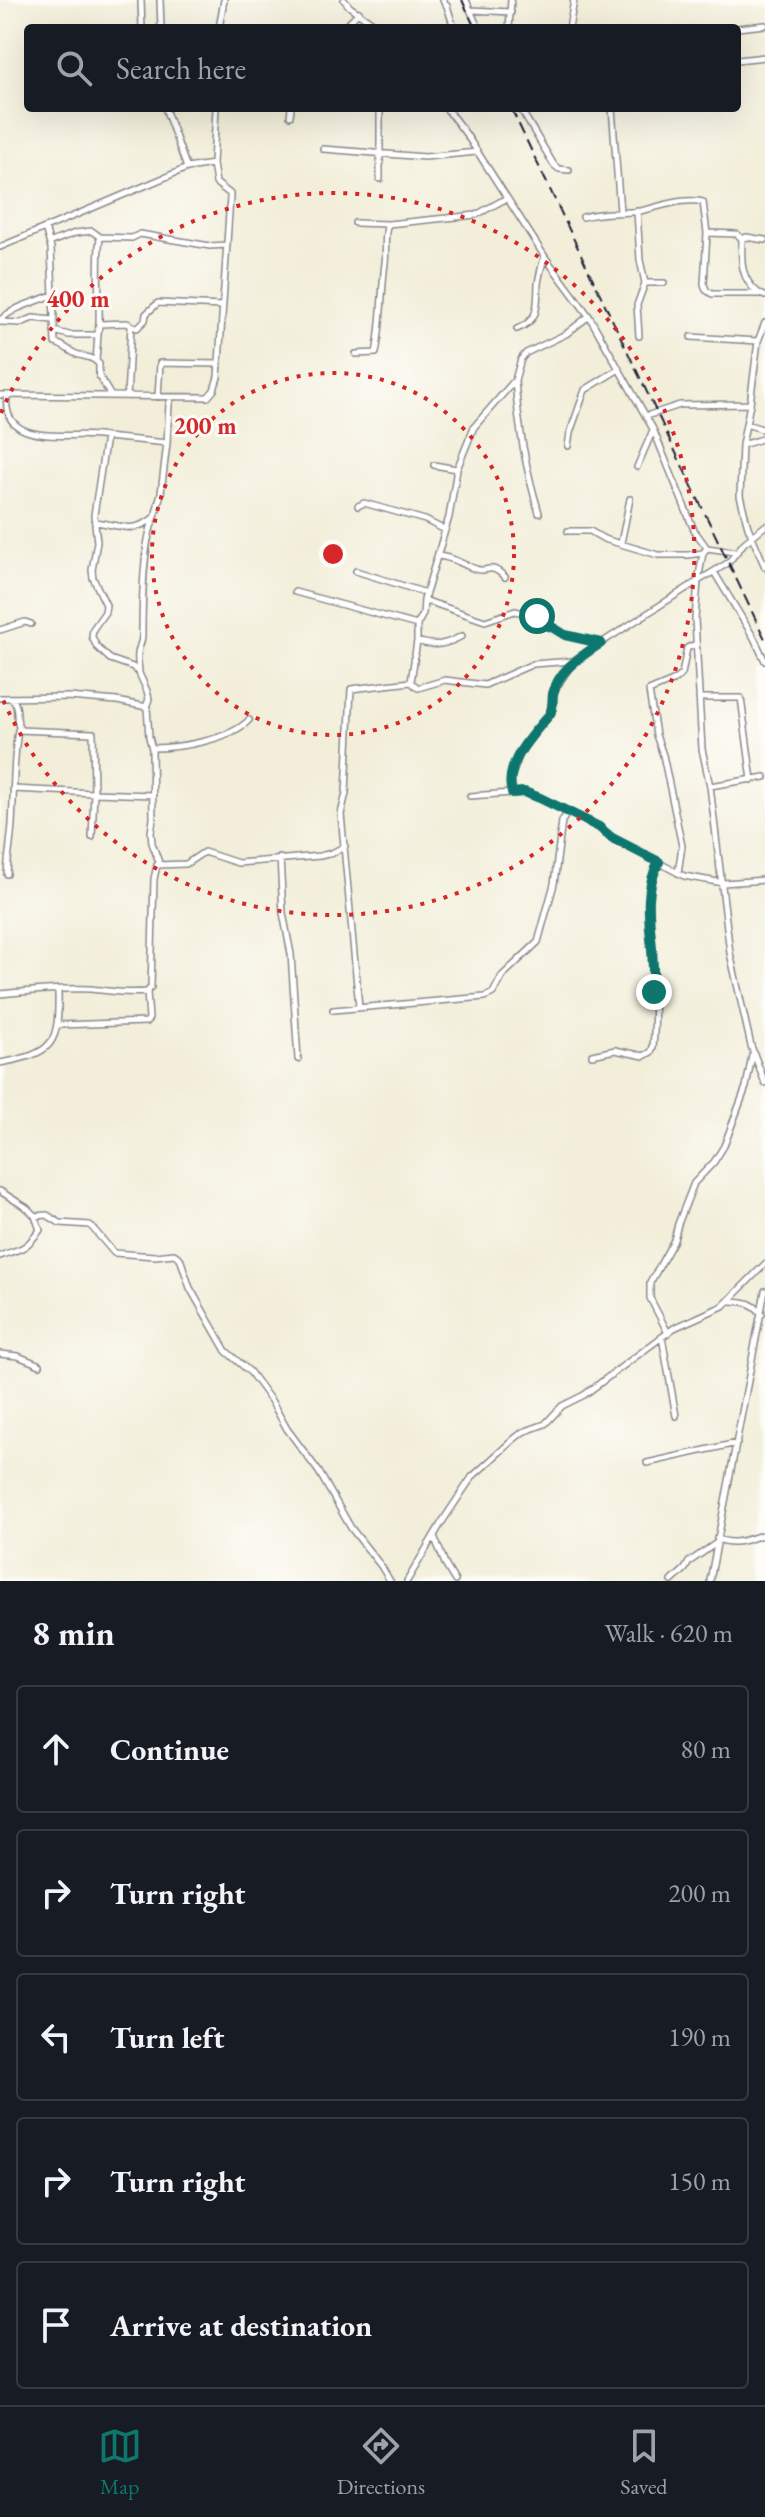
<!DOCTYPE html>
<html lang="en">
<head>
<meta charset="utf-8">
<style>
  body { margin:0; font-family:"EB Garamond",serif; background:#20242c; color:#f1f3f6 }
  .stop { position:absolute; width:24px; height:24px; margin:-18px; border:6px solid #0f766e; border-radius:50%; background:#fff }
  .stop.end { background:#0f766e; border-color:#fff; box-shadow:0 2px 8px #0008 }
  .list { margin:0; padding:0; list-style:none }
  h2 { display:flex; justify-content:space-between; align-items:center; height:104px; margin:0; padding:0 32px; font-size:34px }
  h2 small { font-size:26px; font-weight:400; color:#9ea1a6 }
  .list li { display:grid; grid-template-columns:52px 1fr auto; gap:24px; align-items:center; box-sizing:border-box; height:128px; margin:0 16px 16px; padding:0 16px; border:2px solid #363941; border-radius:8px }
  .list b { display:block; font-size:30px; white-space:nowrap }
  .list em { font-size:26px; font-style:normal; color:#9ea1a6 }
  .icon { flex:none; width:44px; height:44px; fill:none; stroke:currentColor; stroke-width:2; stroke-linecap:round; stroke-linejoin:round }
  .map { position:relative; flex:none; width:765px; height:1581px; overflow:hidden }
  .search { position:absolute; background:#171b24; box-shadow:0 8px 32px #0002; left:24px; right:24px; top:24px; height:88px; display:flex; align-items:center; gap:20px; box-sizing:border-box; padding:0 28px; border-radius:8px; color:#9ea1a6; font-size:30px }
  .sheet { height:824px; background:#171b24 }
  nav { display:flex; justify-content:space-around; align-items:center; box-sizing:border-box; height:112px; border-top:2px solid #363941; background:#171b24; font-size:22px; color:#9ea1a6 }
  nav a { display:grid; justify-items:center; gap:4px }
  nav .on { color:#0f766e }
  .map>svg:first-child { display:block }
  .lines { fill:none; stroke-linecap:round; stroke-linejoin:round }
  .street-casing { stroke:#8a888a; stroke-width:8 }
  .street { stroke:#fff; stroke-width:5 }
  .rail { stroke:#22223b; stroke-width:2; stroke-dasharray:12 6; stroke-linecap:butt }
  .route { stroke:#0f766e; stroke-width:10 }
  .ring { fill:none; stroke:#d62828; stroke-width:4; stroke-dasharray:4 8 }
  .centre { fill:#d62828; stroke:#fdfcf7; stroke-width:4 }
  .ring-label { font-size:24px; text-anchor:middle; font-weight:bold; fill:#d62828; stroke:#fdfcf7; stroke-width:6; stroke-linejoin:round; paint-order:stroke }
</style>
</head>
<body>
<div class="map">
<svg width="765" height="1581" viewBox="0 0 765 1581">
  <rect width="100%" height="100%" fill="#fdfcf7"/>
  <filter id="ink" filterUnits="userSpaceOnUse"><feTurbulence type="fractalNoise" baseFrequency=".0125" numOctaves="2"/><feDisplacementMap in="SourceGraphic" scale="16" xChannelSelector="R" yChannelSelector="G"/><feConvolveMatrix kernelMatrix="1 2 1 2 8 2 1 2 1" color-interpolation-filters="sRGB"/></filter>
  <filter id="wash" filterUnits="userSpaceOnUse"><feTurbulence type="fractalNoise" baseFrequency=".006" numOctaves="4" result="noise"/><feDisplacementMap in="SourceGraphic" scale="32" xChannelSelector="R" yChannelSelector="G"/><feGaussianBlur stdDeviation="1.8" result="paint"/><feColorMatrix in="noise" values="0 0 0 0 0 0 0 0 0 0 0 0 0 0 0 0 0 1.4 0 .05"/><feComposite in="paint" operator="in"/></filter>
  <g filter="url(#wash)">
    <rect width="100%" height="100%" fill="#f2eed9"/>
  </g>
  <g filter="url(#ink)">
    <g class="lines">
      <defs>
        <path id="street" d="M141 0 142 28
          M160 0 161 28
          M344 0 350 7 380 28
          M443 0 447 6 454 28
          M466 0 478 28
          M471 10 511 12
          M219 28 224 0
          M315 28H325
          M343 28 359 12
          M509 28 511 0
          M569 28 574 0
          M737 28 765 25
          M737 60 765 57
          M165 108 187 168
          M446 108 466 134 545 257 589 316 653 429 694 530 707 548
          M520 108 554 165 559 169 569 170
          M612 108 620 211
          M290 116 291 108
          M323 149 425 157 477 152
          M380 179V108
          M637 211 640 260 645 283 637 305 639 336
          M583 217C602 211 622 214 640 211 660 207 683 197 703 202L707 233 704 284 706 290 712 294H760L765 296
          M355 223 388 224
          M45 228 51 248 55 343C63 345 67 349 74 353 84 358 91 355 99 364V376L111 396
          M707 233 737 234 742 239 746 237 765 240
          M742 239C741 261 740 280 760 294
          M51 242 75 233 92 231 100 237 132 238 140 234 210 246 227 245
          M0 247 187 168 213 164
          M645 283H664
          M0 320C17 305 32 304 52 295
          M0 322 21 323 33 318 53 320
          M765 323 758 341 750 404 742 445 740 496 748 527 765 567
          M99 324C100 295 96 267 100 237
          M517 329C540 320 537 305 538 284 539 275 542 266 544 258
          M54 331 69 335H98L96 361
          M98 335 99 324 127 323 137 328 145 320 146 314 158 303 222 306
          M691 337 758 341
          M356 354 376 353C382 323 381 293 385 263 387 250 383 236 388 224L476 215 507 198
          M515 381C519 430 525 466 539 513
          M0 395 208 397 214 390 218 377 230 198V194L216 183 213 164 216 108
          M7 395C0 451 73 430 106 437
          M127 396 131 326
          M158 397 160 363 218 364
          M646 416 680 405 750 404
          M746 424 765 430
          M742 445 765 438
          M568 446 570 433 585 390 619 369
          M434 465 457 469
          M637 467 653 430
          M358 506 364 503 425 520 445 530
          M95 522C121 525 132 535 155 517L161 493 167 443
          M765 526 744 543 728 563 698 581 695 619 702 749 710 786 730 953 751 1046 765 1083
          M568 531H590L604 539 658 555H688L703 553 707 548 735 552
          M621 543 630 499
          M438 556C453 557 463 565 476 569 489 574 488 561 505 577
          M356 571 426 593
          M714 572 754 638 765 661
          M295 592 417 625
          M424 600 485 621 515 611 537 616 541 624 552 627 565 635 600 643
          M0 630 25 622 31 624
          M417 641C436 647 445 645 462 636
          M573 661 553 693 550 714 521 750 511 778 512 793 524 792 540 798 599 827 612 838 684 876 723 883 765 880
          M139 673C139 667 137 660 138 654 138 648 142 643 142 636 142 609 143 539 155 517
          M411 682 418 688 445 680 485 685 533 664 573 661 698 581 703 553
          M0 698 69 697 117 701 147 707 149 737 152 749 153 819 151 832 152 843 160 865
          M11 698C21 707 14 719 20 729
          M699 698H741L752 780
          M146 707 149 699 147 691 139 673 133 667 110 659 97 647 92 637 93 629 105 612 106 605 93 578 92 570 97 542 94 515 106 437 167 443 169 404 172 397
          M152 748C179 748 230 740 249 720
          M710 786 765 777
          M470 796 512 793
          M92 837 94 793 153 795
          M280 858 283 913 291 954 298 1059
          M678 873 682 846 663 755 656 735 649 691 673 681 682 674 687 648 696 644
          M7 874C8 857 11 840 12 824 14 792 13 761 18 730L93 733 94 793 13 789
          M0 994C30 991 60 988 90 989 112 991 124 994 147 992L151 987 154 879 157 865 186 864 204 852 238 863 320 856 332 853 345 846
          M359 1007 341 814 346 793 351 689 411 682 417 641V625L423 614 424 600 449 517 457 469 474 427 515 380 521 359 526 353 566 334 589 316
          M333 1010 485 997 493 993 502 976 538 942 554 884 562 821 568 812
          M59 1025 147 1022 149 1018 147 992
          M592 1055 615 1050 644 1056 651 1052 653 1047C656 1016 654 984 652 953 651 921 643 892 659 862
          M0 1063C55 1053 59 1044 58 990
          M0 1191 27 1208 35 1216 47 1215 60 1223 90 1225 114 1253 155 1256 174 1254 180 1258 190 1288 226 1351 250 1372 272 1402 287 1429 319 1472 351 1528 381 1566 390 1581
          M0 1256C23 1247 23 1252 40 1230L35 1216
          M730 1301C744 1301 754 1303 762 1314
          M668 1333 650 1298V1283L674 1240 678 1224 694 1183 714 1162 724 1146 746 1087 752 1056
          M662 1337 676 1416
          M0 1354 18 1356 40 1365
          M647 1463 737 1443
          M434 1536 446 1566 455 1581
          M717 1538C733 1547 749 1539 765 1534
          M407 1581 442 1522 472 1477 514 1439 523 1432 545 1424 562 1406 584 1395 674 1328 723 1306 765 1264
          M672 1581 685 1569 689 1562 715 1544
          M710 1581 765 1291"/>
      </defs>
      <!-- street casing -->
      <use href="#street" class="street-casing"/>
      <!-- street -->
      <use href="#street" class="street"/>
      <!-- rail -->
      <path class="rail" d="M462 0 475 28
        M511 108 765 639"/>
    </g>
  </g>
  <g class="lines" filter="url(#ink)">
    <!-- route -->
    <path class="route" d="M537 616 541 624 552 627 565 635 601 643C582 656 558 670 553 694 552 702 554 706 550 714 533 733 503 765 512 793L524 792 540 798 599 827 612 838 659 862C644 889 649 918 652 948 653 962 653 977 654 992"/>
  </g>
  <!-- distance rings -->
  <g class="ring">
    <circle cx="333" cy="554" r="181"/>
    <path d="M1 413A361 361 0 1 1 1 695"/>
  </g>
  <circle cx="333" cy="554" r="12" class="centre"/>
  <g class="ring-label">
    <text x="78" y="307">400 m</text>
    <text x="205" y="434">200 m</text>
  </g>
</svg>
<div class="stop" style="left:537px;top:616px"></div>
<div class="stop end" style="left:654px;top:992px"></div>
<div class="search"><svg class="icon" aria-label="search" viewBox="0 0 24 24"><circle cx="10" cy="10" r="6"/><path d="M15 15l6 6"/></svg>Search here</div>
</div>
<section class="sheet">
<h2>8 min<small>Walk · 620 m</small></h2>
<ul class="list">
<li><svg class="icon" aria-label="ahead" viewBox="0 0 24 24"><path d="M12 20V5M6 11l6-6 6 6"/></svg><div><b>Continue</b></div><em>80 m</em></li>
<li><svg class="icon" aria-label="right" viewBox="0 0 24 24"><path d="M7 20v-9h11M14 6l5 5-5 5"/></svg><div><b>Turn right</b></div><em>200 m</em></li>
<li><svg class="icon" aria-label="left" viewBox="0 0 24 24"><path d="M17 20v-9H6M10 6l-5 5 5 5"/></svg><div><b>Turn left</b></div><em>190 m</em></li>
<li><svg class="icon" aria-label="right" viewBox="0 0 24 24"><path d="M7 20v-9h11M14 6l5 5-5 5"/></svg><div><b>Turn right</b></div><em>150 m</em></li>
<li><svg class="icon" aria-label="arrive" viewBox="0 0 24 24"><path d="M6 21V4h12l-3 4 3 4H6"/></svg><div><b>Arrive at destination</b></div></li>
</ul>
</section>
<nav>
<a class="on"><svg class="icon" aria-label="map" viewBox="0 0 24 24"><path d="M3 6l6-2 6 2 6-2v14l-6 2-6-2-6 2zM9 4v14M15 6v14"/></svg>Map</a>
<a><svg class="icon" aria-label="directions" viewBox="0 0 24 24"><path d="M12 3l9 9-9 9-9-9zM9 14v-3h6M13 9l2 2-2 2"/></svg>Directions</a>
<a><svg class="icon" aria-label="saved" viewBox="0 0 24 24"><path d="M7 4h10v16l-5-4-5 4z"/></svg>Saved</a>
</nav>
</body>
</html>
